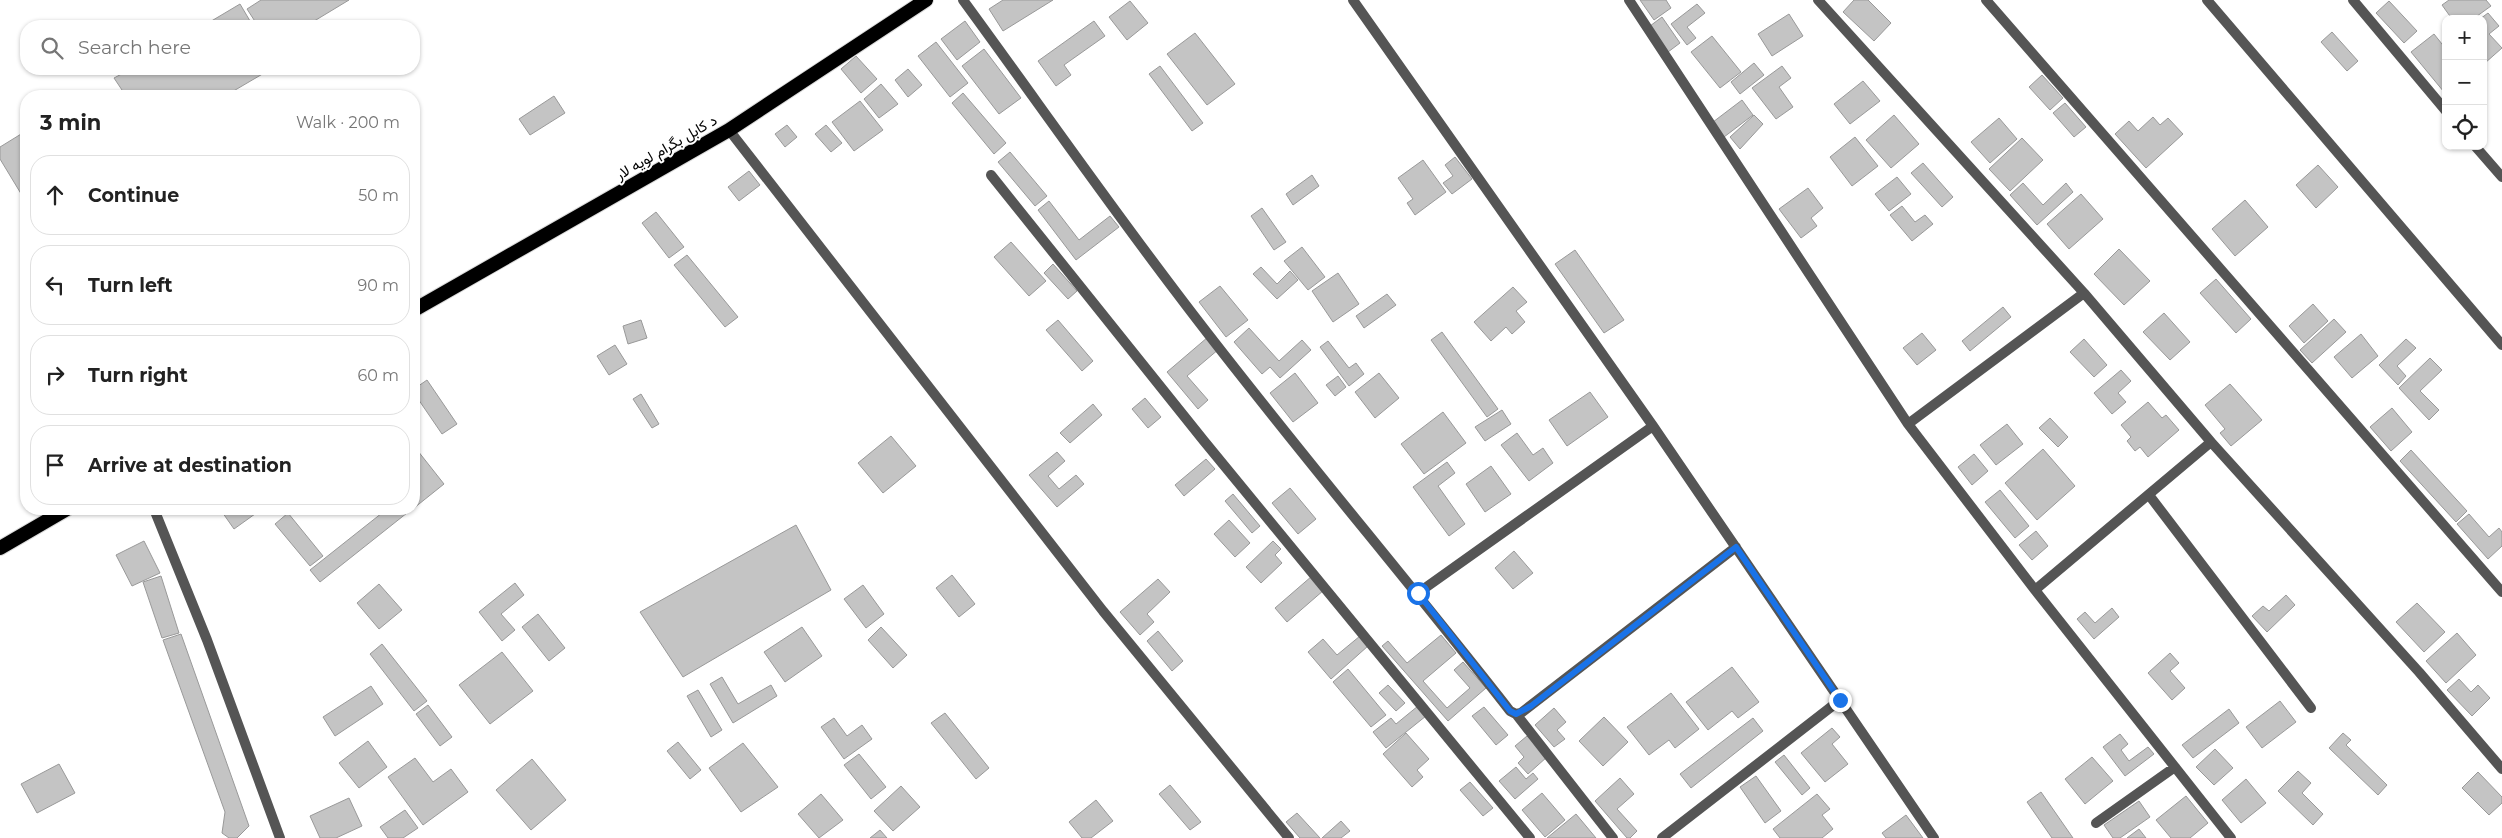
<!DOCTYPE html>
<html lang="en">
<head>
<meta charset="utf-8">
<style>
  body { margin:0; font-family:Montserrat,Vazirmatn,sans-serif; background:#f2f2f2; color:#222 }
  .controls { position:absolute; right:15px; top:15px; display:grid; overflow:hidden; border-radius:10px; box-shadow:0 1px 4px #0004 }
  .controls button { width:45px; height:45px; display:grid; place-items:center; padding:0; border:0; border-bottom:1px solid #e0e0e0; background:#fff; color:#222; font:25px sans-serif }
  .stop { position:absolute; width:15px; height:15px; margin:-11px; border:4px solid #1a73e8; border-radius:50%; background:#fff }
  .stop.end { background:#1a73e8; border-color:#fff; box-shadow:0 1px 5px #0008 }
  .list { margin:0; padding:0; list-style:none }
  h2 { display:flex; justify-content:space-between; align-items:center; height:65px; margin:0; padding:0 20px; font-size:21px }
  h2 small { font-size:16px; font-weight:400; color:#767676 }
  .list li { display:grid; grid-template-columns:32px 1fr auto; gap:15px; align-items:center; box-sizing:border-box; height:80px; margin:0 10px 10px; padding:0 10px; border:1px solid #e0e0e0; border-radius:20px }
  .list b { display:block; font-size:19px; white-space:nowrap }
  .list em { font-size:16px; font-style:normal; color:#767676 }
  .icon { flex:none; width:28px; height:28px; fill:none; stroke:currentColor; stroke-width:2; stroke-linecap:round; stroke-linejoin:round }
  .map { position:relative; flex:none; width:2502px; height:838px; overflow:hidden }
  .search { position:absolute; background:#fff; box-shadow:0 1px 4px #0004; left:20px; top:20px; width:400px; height:55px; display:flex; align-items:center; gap:12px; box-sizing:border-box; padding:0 18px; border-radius:20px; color:#767676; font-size:19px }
  .panel { position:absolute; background:#fff; box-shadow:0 1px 4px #0004; left:20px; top:90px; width:400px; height:425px; border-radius:20px }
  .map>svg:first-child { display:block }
  .building { fill:#c4c4c4; stroke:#999 }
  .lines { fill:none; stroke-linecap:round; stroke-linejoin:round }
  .trunk-casing { stroke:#dbdbdb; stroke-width:16 }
  .minor { stroke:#555; stroke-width:10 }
  .trunk { stroke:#000; stroke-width:14 }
  .route { stroke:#1a73e8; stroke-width:6 }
  .labels { text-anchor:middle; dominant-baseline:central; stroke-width:4; stroke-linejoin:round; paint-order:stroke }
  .street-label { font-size:15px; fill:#000; stroke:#fff }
</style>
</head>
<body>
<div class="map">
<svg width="2502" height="838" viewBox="0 0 2502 838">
  <rect width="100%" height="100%" fill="#fff"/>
  <!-- building -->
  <path class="building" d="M261 0H349L306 26H258L247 9Z
    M1003 0H1053L1003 31 989 9Z
    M1640 0H1666L1671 8 1654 20Z
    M1854 0H1868L1891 23 1874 41 1843 12Z
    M2449 0H2486L2491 6 2473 19H2452L2442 5Z
    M1130 1 1148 23 1127 40 1109 17Z
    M2389 1 2417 31 2404 43 2376 13Z
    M240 4 253 26H203Z
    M1697 4 1705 13 1687 27 1696 38 1687 45 1671 24Z
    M2488 13 2499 26 2489 34 2502 48 2485 63 2483 60V19H2480Z
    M1789 14 1803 36 1772 56 1758 34Z
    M1662 17 1680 43 1668 52 1650 26Z
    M965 21 980 42 957 60 941 39Z
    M1094 21 1105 36 1064 65 1071 75 1056 86 1038 61Z
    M2332 32 2358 61 2347 71 2321 42Z
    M1195 33 1235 84 1207 105 1167 54Z
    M2434 34 2446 49V90L2444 92 2411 52Z
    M1712 36 1741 72 1720 88 1691 52Z
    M936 42 968 83 950 97 918 56Z
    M984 49 1021 98 999 114 962 66Z
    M856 56 877 79 861 93 841 69Z
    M1754 63 1764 75 1740 94 1731 82Z
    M1160 66 1203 123 1192 131 1149 74Z
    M1782 66 1791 78 1779 87 1793 107 1776 119 1752 88Z
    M131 69H271L225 96H126L114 78Z
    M908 69 922 85 908 97 895 80Z
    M2042 75 2063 98 2050 110 2029 87Z
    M1863 81 1880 101 1850 124 1834 104Z
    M881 84 898 104 879 118 864 99Z
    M963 93 1006 143 994 154 952 103Z
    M554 96 565 113 530 135 519 119Z
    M1742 100 1753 115 1724 137 1713 122Z
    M860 101 883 130 854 151 832 122Z
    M2065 103 2086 127 2074 137 2053 113Z
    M1754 115 1763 124 1740 149 1730 137Z
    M1894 115 1919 144 1891 168 1866 140Z
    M2153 117 2160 125 2168 118 2183 134 2146 168 2115 134 2129 121 2138 131Z
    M1999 118 2017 139 1990 163 1971 142Z
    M787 125 797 137 785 147 775 134Z
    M826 125 842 143 831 152 815 134Z
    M26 131V195L23 197 0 159V147Z
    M1855 137 1878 166 1852 186 1830 157Z
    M2022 138 2043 160 2010 191 1989 169Z
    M1010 152 1047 196 1035 206 998 162Z
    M1455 157 1472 179 1452 194 1443 183 1453 176 1445 165Z
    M1423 160 1446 192 1415 215 1407 203 1413 199 1398 178Z
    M1923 163 1953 197 1942 207 1911 173Z
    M2318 165 2338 187 2316 208 2296 185Z
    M749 171 760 185 739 201 728 187Z
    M1312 175 1319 186 1293 205 1286 194Z
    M1897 177 1911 194 1889 211 1875 194Z
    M2023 183 2043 205 2066 183 2073 192 2037 225 2010 195Z
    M1808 188 1823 208 1811 218 1817 226 1801 238 1779 209Z
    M2081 194 2103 219 2069 249 2047 224Z
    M2245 200 2268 227 2235 256 2212 229Z
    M1049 201 1079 240 1110 216 1119 227 1076 260 1038 210Z
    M1902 206 1915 222 1925 215 1933 224 1912 241 1890 215Z
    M1262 208 1286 242 1274 250 1251 216Z
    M656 212 684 247 669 258 642 223Z
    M1011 242 1046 281 1029 296 994 257Z
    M1302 247 1325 277 1308 290 1284 261Z
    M2119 249 2150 281 2124 305 2094 274Z
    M1575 250 1624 320 1604 333 1555 264Z
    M687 255 738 317 725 327 674 265Z
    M1053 264 1077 291 1068 299 1044 273Z
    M1261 267 1277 284 1290 271 1298 280 1277 299 1253 274Z
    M1338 273 1359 304 1333 322 1312 291Z
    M2216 279 2251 319 2236 333 2200 293Z
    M1220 286 1248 320 1226 337 1199 302Z
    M1513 287 1527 302 1516 311 1525 322 1512 334 1506 327 1491 341 1474 322Z
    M1387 294 1396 305 1364 328 1356 316Z
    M2313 304 2328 321 2304 343 2289 326Z
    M2003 307 2011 317 1970 351 1962 341Z
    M2164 313 2190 342 2170 360 2143 332Z
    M2334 319 2346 332 2312 363 2300 350Z
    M641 320 647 338 628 344 623 326Z
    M1058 320 1093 361 1082 371 1046 330Z
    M1249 328 1279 361 1302 340 1311 350 1280 378 1270 367 1262 374 1234 342Z
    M1442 332 1498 409 1487 417 1431 340Z
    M1922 333 1936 350 1917 365 1903 348Z
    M2361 334 2378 356 2352 378 2334 357Z
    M1208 337 1219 349 1187 376 1208 400 1198 409 1167 372Z
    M2084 339 2107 365 2094 377 2070 352Z
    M2406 339 2416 348 2397 366 2406 376 2398 385 2379 365Z
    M1328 341 1349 368 1356 363 1364 374 1349 386 1320 347Z
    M615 345 627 364 609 375 597 356Z
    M2430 358 2442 370 2420 391 2439 410 2429 420 2399 388Z
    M2121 370 2131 381 2118 393 2126 402 2112 414 2094 393Z
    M1295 373 1318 403 1293 422 1270 393Z
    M1379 373 1399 398 1375 418 1355 392Z
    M1338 376 1346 387 1335 396 1326 385Z
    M427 380 457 424 442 434 414 393V389Z
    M2230 384 2262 420 2231 446 2220 433 2225 429 2205 405Z
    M1590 392 1608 417 1567 446 1549 420Z
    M641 394 659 424 652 428 633 399Z
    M1145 398 1161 417 1148 428 1132 409Z
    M2148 402 2162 418 2166 415 2179 430 2148 457 2140 447 2135 451 2127 441 2131 437 2121 425Z
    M1093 404 1102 415 1070 443 1060 433Z
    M2392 408 2412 432 2391 451 2370 427Z
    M1502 410 1511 424 1485 441 1475 427Z
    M1443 412 1466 443 1424 474 1401 444Z
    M2050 418 2068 437 2058 447 2039 428Z
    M2007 424 2023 444 1996 465 1980 445Z
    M1517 433 1533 455 1543 448 1553 463 1529 481 1501 445Z
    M891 436 916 466 883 493 858 463Z
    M414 446 444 484 414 508V487L419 483 414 475Z
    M2043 449 2075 486 2037 520 2005 483Z
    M2411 450 2467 511 2456 522 2400 461Z
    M1057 452 1065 461 1048 476 1059 489 1076 475 1084 484 1057 507 1029 475Z
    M1974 454 1988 471 1972 485 1958 467Z
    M1206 459 1215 469 1184 496 1175 485Z
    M1447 462 1455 473 1438 486 1465 524 1449 536 1413 487Z
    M1491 466 1511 494 1485 512 1466 484Z
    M1290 488 1316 519 1298 534 1272 503Z
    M2000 490 2029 526 2015 538 1985 502Z
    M1233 494 1260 526 1252 533 1225 501Z
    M220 509H262L234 529Z
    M387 509H412L320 582 310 570Z
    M288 513 323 556 310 566 275 524Z
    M2469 514 2489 537 2499 528 2502 532V546L2488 559 2457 524Z
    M1229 520 1250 543 1235 557 1214 534Z
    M796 525 831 590 683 677 640 612Z
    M2036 531 2048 546 2032 560 2019 545Z
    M144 541 160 573 132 586 116 555Z
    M1273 541 1281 549 1275 555 1282 563 1261 583 1246 567Z
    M1514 551 1533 573 1513 589 1495 568Z
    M952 575 975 604 959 617 936 588Z
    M161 576 179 633 162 638 143 582Z
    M1312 576 1324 590 1287 622 1275 608Z
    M1158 579 1170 592 1147 614 1154 622 1140 635 1120 612Z
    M515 583 524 595 501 614 515 630 502 641 479 612Z
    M379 584 402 610 379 629 357 603Z
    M863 585 884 614 866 628 844 599Z
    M2286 595 2295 605 2267 632 2252 616 2263 606 2269 611Z
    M2417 603 2445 632 2424 652 2396 622Z
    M2112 608 2119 617 2094 639 2077 619 2085 612 2095 623Z
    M538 614 565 648 549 661 522 627Z
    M802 627 822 656 785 682 764 652Z
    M881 627 907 655 893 668 868 640Z
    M1158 631 1183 661 1172 671 1147 641Z
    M2457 633 2476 655 2446 683 2426 661Z
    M181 634 249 826 237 838H229L222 833 225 812 163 640Z
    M1441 635 1456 653 1423 681 1447 708 1470 688 1454 670 1463 662 1486 688 1448 721 1382 646 1388 641 1407 663Z
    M1360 636 1368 646 1331 679 1308 652 1323 639 1337 655Z
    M382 644 427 701 414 711 370 654Z
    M502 652 533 691 490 724 459 685Z
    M2170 653 2179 663 2170 671 2185 688 2172 700 2148 673Z
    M1732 667 1759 702 1738 718 1732 711 1708 730 1686 702Z
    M1348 669 1386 715 1371 727 1333 682Z
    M722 677 738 704 771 685 777 696 733 723 710 684Z
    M2459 679 2471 692 2478 685 2490 698 2472 716 2447 690Z
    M1388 685 1405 703 1396 711 1379 693Z
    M371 686 383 704 335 736 323 717Z
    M698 690 722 730 711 737 687 696Z
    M1671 693 1699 729 1675 748 1669 740 1649 755 1627 727Z
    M2280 701 2296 722 2262 748 2246 727Z
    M428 705 452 737 440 746 416 714Z
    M1418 706 1426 716 1386 748 1373 732 1391 718 1396 724Z
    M1484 707 1508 735 1496 745 1472 716Z
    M1554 708 1566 722 1557 730 1565 739 1554 747 1535 725Z
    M2229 709 2239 723 2193 758 2182 745Z
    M945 713 989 768 976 779 931 723Z
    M1604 717 1628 742 1603 766 1579 741Z
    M834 718 847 736 862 725 872 739 844 759 821 727Z
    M1753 718 1763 731 1691 788 1680 774Z
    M1832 728 1840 737 1832 744 1848 764 1825 782 1801 753Z
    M1406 733 1429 759 1417 770 1423 777 1412 787 1383 754Z
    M2343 733 2351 740 2346 745 2387 785 2378 795 2329 748Z
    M2120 734 2128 744 2121 750 2129 761 2148 747 2154 754 2125 776 2103 747Z
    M1527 736 1547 757 1528 774 1518 763 1524 757 1515 746Z
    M368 741 387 767 359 788 339 763Z
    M678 742 701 770 690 779 667 751Z
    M743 743 778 787 741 812 709 768Z
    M2215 749 2233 768 2214 785 2196 767Z
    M859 754 886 787 871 799 844 765Z
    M1784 755 1810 788 1802 795 1775 762Z
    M2092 757 2113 781 2085 804 2065 779Z
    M415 758 433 782 451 769 468 792 423 825 388 777Z
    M532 759 566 800 531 830 496 790Z
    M59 764 75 793 37 813 21 784Z
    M1516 767 1526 779 1533 773 1538 779 1515 799 1499 781Z
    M2298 771 2311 783 2302 793 2323 814 2313 825 2278 791Z
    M2478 772 2502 797V803L2489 815 2462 788Z
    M1756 776 1781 811 1765 823 1740 787Z
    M1620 778 1634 794 1617 809 1637 831 1630 838H1627L1595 801Z
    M2246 779 2266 803 2241 823 2222 800Z
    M1470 782 1493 808 1483 816 1460 790Z
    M1170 785 1201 822 1190 830 1159 794Z
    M901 786 920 807 893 831 874 811Z
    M2041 792 2073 838H2052L2027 802Z
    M1542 793 1565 820 1545 837 1522 810Z
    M821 794 843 820 819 838 798 814Z
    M1817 794 1830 809 1822 815 1833 829 1822 838H1780L1773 829Z
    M2186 796 2208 823 2190 838H2171L2156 820Z
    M349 798 362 826 336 838H320L310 816Z
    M1096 800 1113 821 1091 838H1082L1069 822Z
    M2139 801 2150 817 2120 838H2113L2104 825Z
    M405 810 418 828 403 838H388L380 827Z
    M1297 813 1320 838H1300L1286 822Z
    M1576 814 1596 838H1547Z
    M1906 815 1923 838H1886L1882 833Z
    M1341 821 1350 831 1341 838H1322Z
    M2139 829 2146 838H2127Z
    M880 830 887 838H870Z"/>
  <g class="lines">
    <defs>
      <path id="trunk" d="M414 310 729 130 926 0
        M0 548 67 509"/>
    </defs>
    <!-- trunk casing -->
    <use href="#trunk" class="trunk-casing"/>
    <!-- minor -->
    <path class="minor" d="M963 0C1034 97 1103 196 1176 292 1283 434 1400 570 1510 711L1516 714 1521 713 1736 547
      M1353 0 1653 426 1934 838
      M1629 0 1908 424 2035 590 2231 838
      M1818 0 2084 293 2211 442 2419 672 2502 769
      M1986 0 2502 592
      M2207 0 2502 345
      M2353 0 2446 111
      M729 130 1103 611 1289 838
      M2475 146 2502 177
      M991 175 1204 441 1530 838
      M1908 424 2084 293
      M2149 495 2311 708
      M154 509 207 640 280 838
      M2035 590 2211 442
      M1418 593 1653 426
      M1516 714 1613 838
      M2096 823 2175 767
      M1662 838 1840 700"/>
    <!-- trunk -->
    <use href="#trunk" class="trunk"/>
  </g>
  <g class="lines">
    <!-- route -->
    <path class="route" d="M1418 593 1510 711 1516 714 1531 706 1736 547 1840 700"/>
  </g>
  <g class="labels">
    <!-- street labels -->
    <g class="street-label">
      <text transform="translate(666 147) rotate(-30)">د کابل بگرام لویه لار</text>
    </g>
  </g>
</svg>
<div class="controls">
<button>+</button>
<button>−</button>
<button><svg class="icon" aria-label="locate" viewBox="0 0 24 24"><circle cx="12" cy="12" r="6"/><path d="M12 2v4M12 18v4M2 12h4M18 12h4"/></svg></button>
</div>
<div class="stop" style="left:1418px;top:593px"></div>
<div class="stop end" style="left:1840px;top:700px"></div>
<div class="search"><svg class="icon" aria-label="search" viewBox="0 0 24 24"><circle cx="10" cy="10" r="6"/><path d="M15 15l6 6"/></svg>Search here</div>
<section class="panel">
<h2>3 min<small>Walk · 200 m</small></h2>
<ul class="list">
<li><svg class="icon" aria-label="ahead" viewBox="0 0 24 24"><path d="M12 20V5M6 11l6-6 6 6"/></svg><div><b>Continue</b></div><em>50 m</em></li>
<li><svg class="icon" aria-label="left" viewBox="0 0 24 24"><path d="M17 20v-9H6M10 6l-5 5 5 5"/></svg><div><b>Turn left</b></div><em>90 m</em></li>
<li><svg class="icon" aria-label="right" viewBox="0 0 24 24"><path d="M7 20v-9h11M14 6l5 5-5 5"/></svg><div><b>Turn right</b></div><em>60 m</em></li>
<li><svg class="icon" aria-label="arrive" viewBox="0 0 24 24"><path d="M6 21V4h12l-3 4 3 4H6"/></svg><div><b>Arrive at destination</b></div></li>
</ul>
</section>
</div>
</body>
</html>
